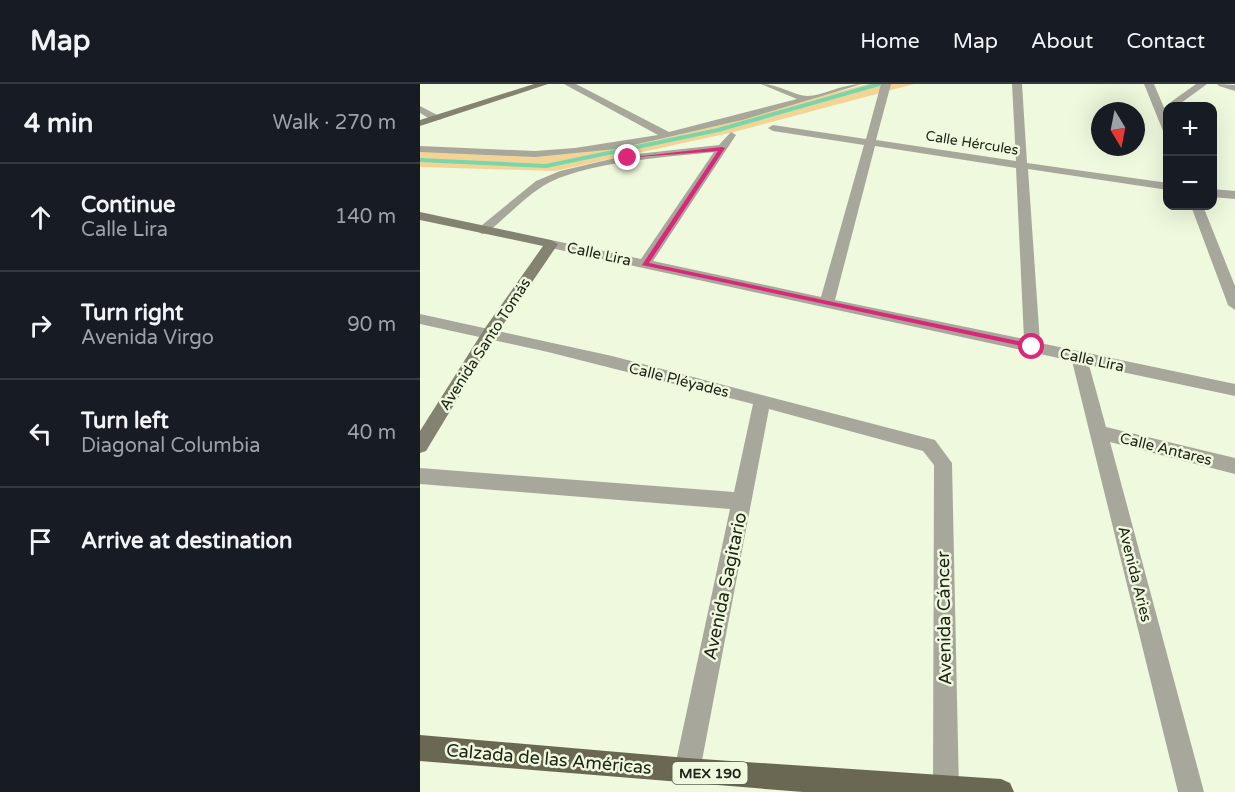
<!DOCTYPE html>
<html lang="en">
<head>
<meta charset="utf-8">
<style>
  body { margin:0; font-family:"Varela Round",sans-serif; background:#242831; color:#f1f3f6 }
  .controls { position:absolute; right:18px; top:18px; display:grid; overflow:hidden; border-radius:12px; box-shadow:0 6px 24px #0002 }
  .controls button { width:54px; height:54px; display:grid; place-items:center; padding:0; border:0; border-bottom:2px solid #363941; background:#171b24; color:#f1f3f6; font:30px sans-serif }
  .compass { position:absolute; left:671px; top:18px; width:54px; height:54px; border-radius:50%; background:#171b24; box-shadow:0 6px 24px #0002; rotate:170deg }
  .stop { position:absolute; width:18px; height:18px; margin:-14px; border:4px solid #db2777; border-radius:50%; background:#fff }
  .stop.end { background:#db2777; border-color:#fff; box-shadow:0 2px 6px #0008 }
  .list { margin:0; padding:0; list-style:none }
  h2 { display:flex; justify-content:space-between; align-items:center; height:78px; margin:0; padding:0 24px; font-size:26px }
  h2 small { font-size:20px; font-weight:400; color:#9ea1a6 }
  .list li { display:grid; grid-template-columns:39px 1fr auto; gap:18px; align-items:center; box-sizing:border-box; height:108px; padding:0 24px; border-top:2px solid #363941 }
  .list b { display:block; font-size:22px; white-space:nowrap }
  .list p { margin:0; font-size:20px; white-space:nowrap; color:#9ea1a6 }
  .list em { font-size:20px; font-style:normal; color:#9ea1a6 }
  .icon { flex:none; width:33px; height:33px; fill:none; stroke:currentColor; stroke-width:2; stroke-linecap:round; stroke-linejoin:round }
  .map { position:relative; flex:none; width:815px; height:708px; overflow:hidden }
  header { display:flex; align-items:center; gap:36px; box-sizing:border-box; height:84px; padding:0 30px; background:#171b24; border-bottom:2px solid #363941 }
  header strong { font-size:28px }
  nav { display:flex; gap:33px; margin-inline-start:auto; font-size:21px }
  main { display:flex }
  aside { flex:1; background:#171b24 }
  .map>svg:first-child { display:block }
  .green { fill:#f2d596 }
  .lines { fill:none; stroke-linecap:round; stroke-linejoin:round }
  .stream { stroke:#78d6aa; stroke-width:4 }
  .street { fill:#a8a79c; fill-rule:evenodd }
  .secondary { fill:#848371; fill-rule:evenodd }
  .primary { fill:#6a6853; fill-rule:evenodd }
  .route { fill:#db2777 }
  .labels { text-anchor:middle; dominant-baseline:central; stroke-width:5; stroke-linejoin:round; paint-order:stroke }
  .far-street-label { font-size:14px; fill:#20241a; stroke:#eff9dd }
  .shield { fill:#eff9dd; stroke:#5e6454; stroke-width:1.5 }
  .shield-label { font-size:14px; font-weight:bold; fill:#20241a }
  .street-label { font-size:15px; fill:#20241a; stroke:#eff9dd }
  .near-street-label { font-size:18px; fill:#20241a; stroke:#eff9dd }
</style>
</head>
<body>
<header>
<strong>Map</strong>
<nav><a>Home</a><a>Map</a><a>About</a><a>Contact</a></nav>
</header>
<main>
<aside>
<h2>4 min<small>Walk · 270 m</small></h2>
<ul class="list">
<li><svg class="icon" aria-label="ahead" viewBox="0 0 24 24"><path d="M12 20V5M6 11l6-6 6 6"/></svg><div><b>Continue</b><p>Calle Lira</p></div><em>140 m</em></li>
<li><svg class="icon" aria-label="right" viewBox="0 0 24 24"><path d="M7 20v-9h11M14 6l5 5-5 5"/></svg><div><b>Turn right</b><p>Avenida Virgo</p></div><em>90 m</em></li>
<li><svg class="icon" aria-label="left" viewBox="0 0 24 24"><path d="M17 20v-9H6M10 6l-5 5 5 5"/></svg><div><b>Turn left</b><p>Diagonal Columbia</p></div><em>40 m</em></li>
<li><svg class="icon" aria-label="arrive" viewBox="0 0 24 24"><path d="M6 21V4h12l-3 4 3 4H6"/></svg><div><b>Arrive at destination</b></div></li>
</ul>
</aside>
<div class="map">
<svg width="815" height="708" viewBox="0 0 815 708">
  <rect width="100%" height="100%" fill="#eff9dd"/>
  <!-- green -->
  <path class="green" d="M448 0H494L314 48 135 87 0 83V67L125 70 228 55Z"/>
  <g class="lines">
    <!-- stream -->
    <path class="stream" d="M0 76 126 82 298 46 459 0"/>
    <!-- street -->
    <path class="street" d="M144 0H156L249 48 377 15 341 0C359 0 372 11 387 12 402 12 422 0 442 0L322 36 196 65 115 73 0 68V62L115 67 155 64 238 51Z
      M461 0H471L456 56 596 77 592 0H602L607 79 748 99V106L608 85 620 259 815 300V312L669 281 686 343 815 374V390L690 358 784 708H758L652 277 131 164 124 160 131 156 221 175 294 68C248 73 162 78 123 102 103 115 85 134 67 149L62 150 56 146 116 97 140 87 208 71 299 61 311 48 316 51 233 177 401 213 444 61 353 47 348 44 353 41 446 55ZM455 62 596 84 604 255 415 216Z
      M724 0H734L748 33V50L743 47Z
      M776 0H787L757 22 748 24V20Z
      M797 0 815 1V7L799 2Z
      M0 22 21 33 22 35 13 37 0 29Z
      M792 105 815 107V115L792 113Z
      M771 122H783L815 202V226L808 221Z
      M0 230 192 272 515 356 532 379 539 708 513 706 514 381 503 367 349 325 280 687 276 696 267 700 258 696 254 687 310 425 0 400V384L314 408 333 320 128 268 0 240Z"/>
    <!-- secondary -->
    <path class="secondary" d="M114 0H128L0 42V36Z
      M0 128 131 156 138 160 76 251 6 367 0 369V347L65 244 123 162 0 136Z"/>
    <!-- primary -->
    <path class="primary" d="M0 651 267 674 581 695 590 699 594 708H383L0 677Z"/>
  </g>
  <!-- route -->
  <path class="route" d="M302 63 305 64 229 179 612 260 616 263 615 265 222 181 298 67 205 74Z"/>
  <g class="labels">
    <!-- far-street labels -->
    <g class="far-street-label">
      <text transform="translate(552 59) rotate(9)">Calle Hércules</text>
    </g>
    <!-- shield labels -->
    <rect class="shield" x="252.5" y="678" width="75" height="22" rx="4.5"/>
    <g class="shield-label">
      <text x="290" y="689">MEX 190</text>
    </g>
    <!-- street labels -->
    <g class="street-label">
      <text transform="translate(179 170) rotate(12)">Calle Lira</text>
      <text transform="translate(65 260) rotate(-57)">Avenida Santo Tomás</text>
      <text transform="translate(672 276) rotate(12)">Calle Lira</text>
      <text transform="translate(259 296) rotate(14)">Calle Pléyades</text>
      <text transform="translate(746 365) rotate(14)">Calle Antares</text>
      <text transform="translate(715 490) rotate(76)">Avenida Aries</text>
    </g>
    <!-- near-street labels -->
    <g class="near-street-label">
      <text transform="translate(305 502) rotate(-78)">Avenida Sagitario</text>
      <text transform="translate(524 534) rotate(-91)">Avenida Cáncer</text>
      <text transform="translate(129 675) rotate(5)">Calzada de las Américas</text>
    </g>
  </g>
</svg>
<div class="controls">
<button>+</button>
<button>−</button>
</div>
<svg class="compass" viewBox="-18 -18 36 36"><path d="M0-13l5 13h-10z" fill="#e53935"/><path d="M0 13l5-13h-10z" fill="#9ea1a6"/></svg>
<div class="stop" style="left:612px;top:263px"></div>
<div class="stop end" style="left:208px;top:74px"></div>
</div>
</main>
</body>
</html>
